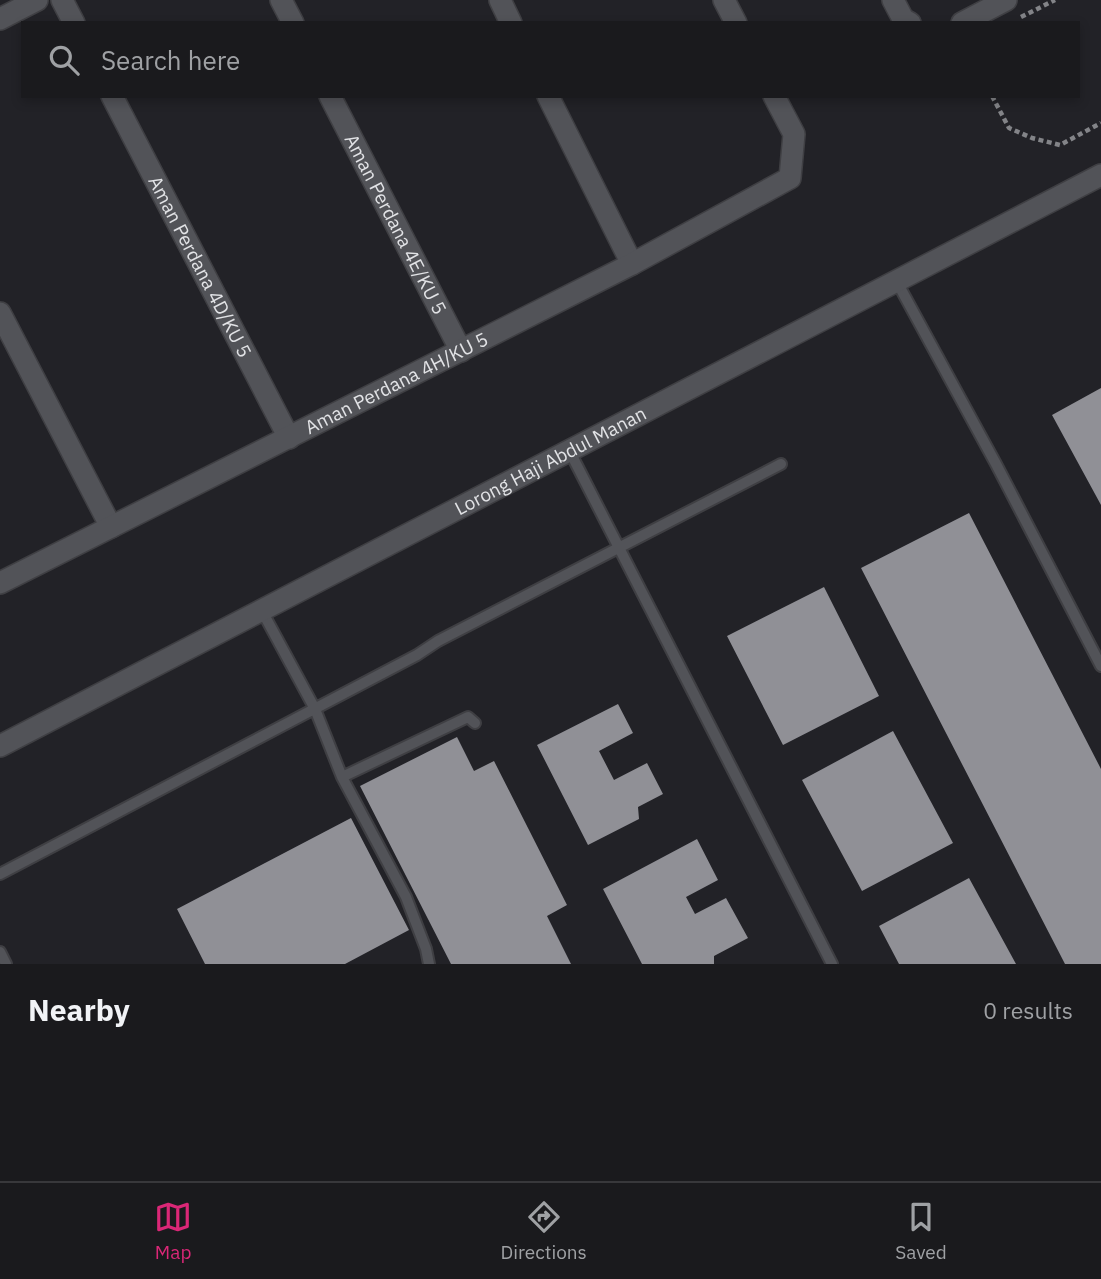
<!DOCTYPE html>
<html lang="en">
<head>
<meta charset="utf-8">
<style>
  body { margin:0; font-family:"IBM Plex Sans",sans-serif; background:#27272a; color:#f1f3f6 }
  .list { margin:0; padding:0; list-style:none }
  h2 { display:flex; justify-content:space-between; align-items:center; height:91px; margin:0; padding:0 28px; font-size:30px }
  h2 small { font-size:23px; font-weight:400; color:#9fa1a4 }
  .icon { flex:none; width:38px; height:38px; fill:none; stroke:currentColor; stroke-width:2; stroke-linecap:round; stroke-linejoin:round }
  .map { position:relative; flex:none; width:1101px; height:964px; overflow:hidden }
  .search { position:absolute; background:#1a1a1d; box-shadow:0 4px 10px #0003; left:21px; right:21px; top:21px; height:77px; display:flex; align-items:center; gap:18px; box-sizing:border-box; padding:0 24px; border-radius:0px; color:#9fa1a4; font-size:26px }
  .sheet { height:217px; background:#1a1a1d }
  nav { display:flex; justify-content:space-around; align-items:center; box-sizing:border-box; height:98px; border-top:2px solid #38383b; background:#1a1a1d; font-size:19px; color:#9fa1a4 }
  nav a { display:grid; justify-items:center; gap:4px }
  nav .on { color:#db2777 }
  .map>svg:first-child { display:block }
  .building { fill:#909096 }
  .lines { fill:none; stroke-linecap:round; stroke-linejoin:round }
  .lane-casing { stroke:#3f3f43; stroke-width:14 }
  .street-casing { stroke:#3f3f43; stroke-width:24 }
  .secondary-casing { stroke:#3f3f43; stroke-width:24 }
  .path { stroke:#838488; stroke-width:4.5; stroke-dasharray:5 3.5; stroke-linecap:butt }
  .lane { stroke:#525358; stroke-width:10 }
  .street { stroke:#525358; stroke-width:21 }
  .secondary { stroke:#525358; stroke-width:21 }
  .labels { text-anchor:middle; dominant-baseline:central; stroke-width:7; stroke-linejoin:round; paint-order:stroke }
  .street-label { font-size:19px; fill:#e2e3e6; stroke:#222227 }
</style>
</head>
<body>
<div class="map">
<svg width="1101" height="964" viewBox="0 0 1101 964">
  <rect width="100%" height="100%" fill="#222227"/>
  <!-- building -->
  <path class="building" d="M1101 388V505L1052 415Z
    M969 513 1101 769V964H1065L861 568Z
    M824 587 879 696 783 745 727 636Z
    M618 704 633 733 599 751 614 780 647 763 663 794 638 807 639 819 588 845 537 745Z
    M893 731 953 843 862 891 802 780Z
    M457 737 474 771 494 761 567 905 547 916 571 964H451L360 786Z
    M351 818 409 930 345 964H205L177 909Z
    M697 839 718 880 686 897 695 914 726 898 748 938 714 956V964H642L603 889Z
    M969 878 1016 964H899L879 926Z"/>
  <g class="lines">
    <defs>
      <path id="lane" d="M897 282 996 464 1101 666
        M570 452 832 964
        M262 611 315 709 342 777 406 897 426 949 429 964
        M342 777 468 717 475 723
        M0 874 417 655 438 641 781 464
        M0 952 6 964"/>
      <g id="street">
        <path d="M62 0 74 23"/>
        <path d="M281 0 293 23"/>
        <path d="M500 0 511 23"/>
        <path d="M724 0 736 23"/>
        <path d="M893 0 903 19 910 23"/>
        <path d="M0 19 37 0"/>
        <path d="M962 23 1006 0"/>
        <path id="s1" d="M112 96 289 438"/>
        <path id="s2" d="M330 96 461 351"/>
        <path d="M548 96 632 264"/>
        <path d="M0 313 111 527"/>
        <path id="s3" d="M0 583 632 264 790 178 794 134 774 96"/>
      </g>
      <g id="secondary">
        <path id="s4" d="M0 746 1101 175"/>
      </g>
    </defs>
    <!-- lane casing -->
    <use href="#lane" class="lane-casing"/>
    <!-- street casing -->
    <use href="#street" class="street-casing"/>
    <!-- secondary casing -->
    <use href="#secondary" class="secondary-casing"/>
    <!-- path -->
    <path class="path" d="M1021 17 1055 0
      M992 96 1009 128 1032 138 1060 145 1101 123"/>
    <!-- lane -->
    <use href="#lane" class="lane"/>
    <!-- street -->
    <use href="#street" class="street"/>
    <!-- secondary -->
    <use href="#secondary" class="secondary"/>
  </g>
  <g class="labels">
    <!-- street labels -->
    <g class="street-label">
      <text stroke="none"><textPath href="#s2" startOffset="144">Aman Perdana 4E/KU 5</textPath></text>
      <text stroke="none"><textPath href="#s1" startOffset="192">Aman Perdana 4D/KU 5</textPath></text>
      <text stroke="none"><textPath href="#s3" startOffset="444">Aman Perdana 4H/KU 5</textPath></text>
      <text stroke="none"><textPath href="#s4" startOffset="620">Lorong Haji Abdul Manan</textPath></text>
    </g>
  </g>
</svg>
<div class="search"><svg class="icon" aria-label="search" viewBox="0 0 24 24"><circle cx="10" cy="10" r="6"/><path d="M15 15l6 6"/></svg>Search here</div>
</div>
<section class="sheet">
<h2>Nearby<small>0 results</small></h2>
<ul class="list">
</ul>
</section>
<nav>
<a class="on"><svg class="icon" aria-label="map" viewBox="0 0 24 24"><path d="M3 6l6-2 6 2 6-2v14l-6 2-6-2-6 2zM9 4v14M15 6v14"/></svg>Map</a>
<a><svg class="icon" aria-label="directions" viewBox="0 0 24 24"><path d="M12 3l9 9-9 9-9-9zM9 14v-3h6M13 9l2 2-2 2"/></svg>Directions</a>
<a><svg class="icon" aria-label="saved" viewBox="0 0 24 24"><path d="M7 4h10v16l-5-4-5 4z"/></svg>Saved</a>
</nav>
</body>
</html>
